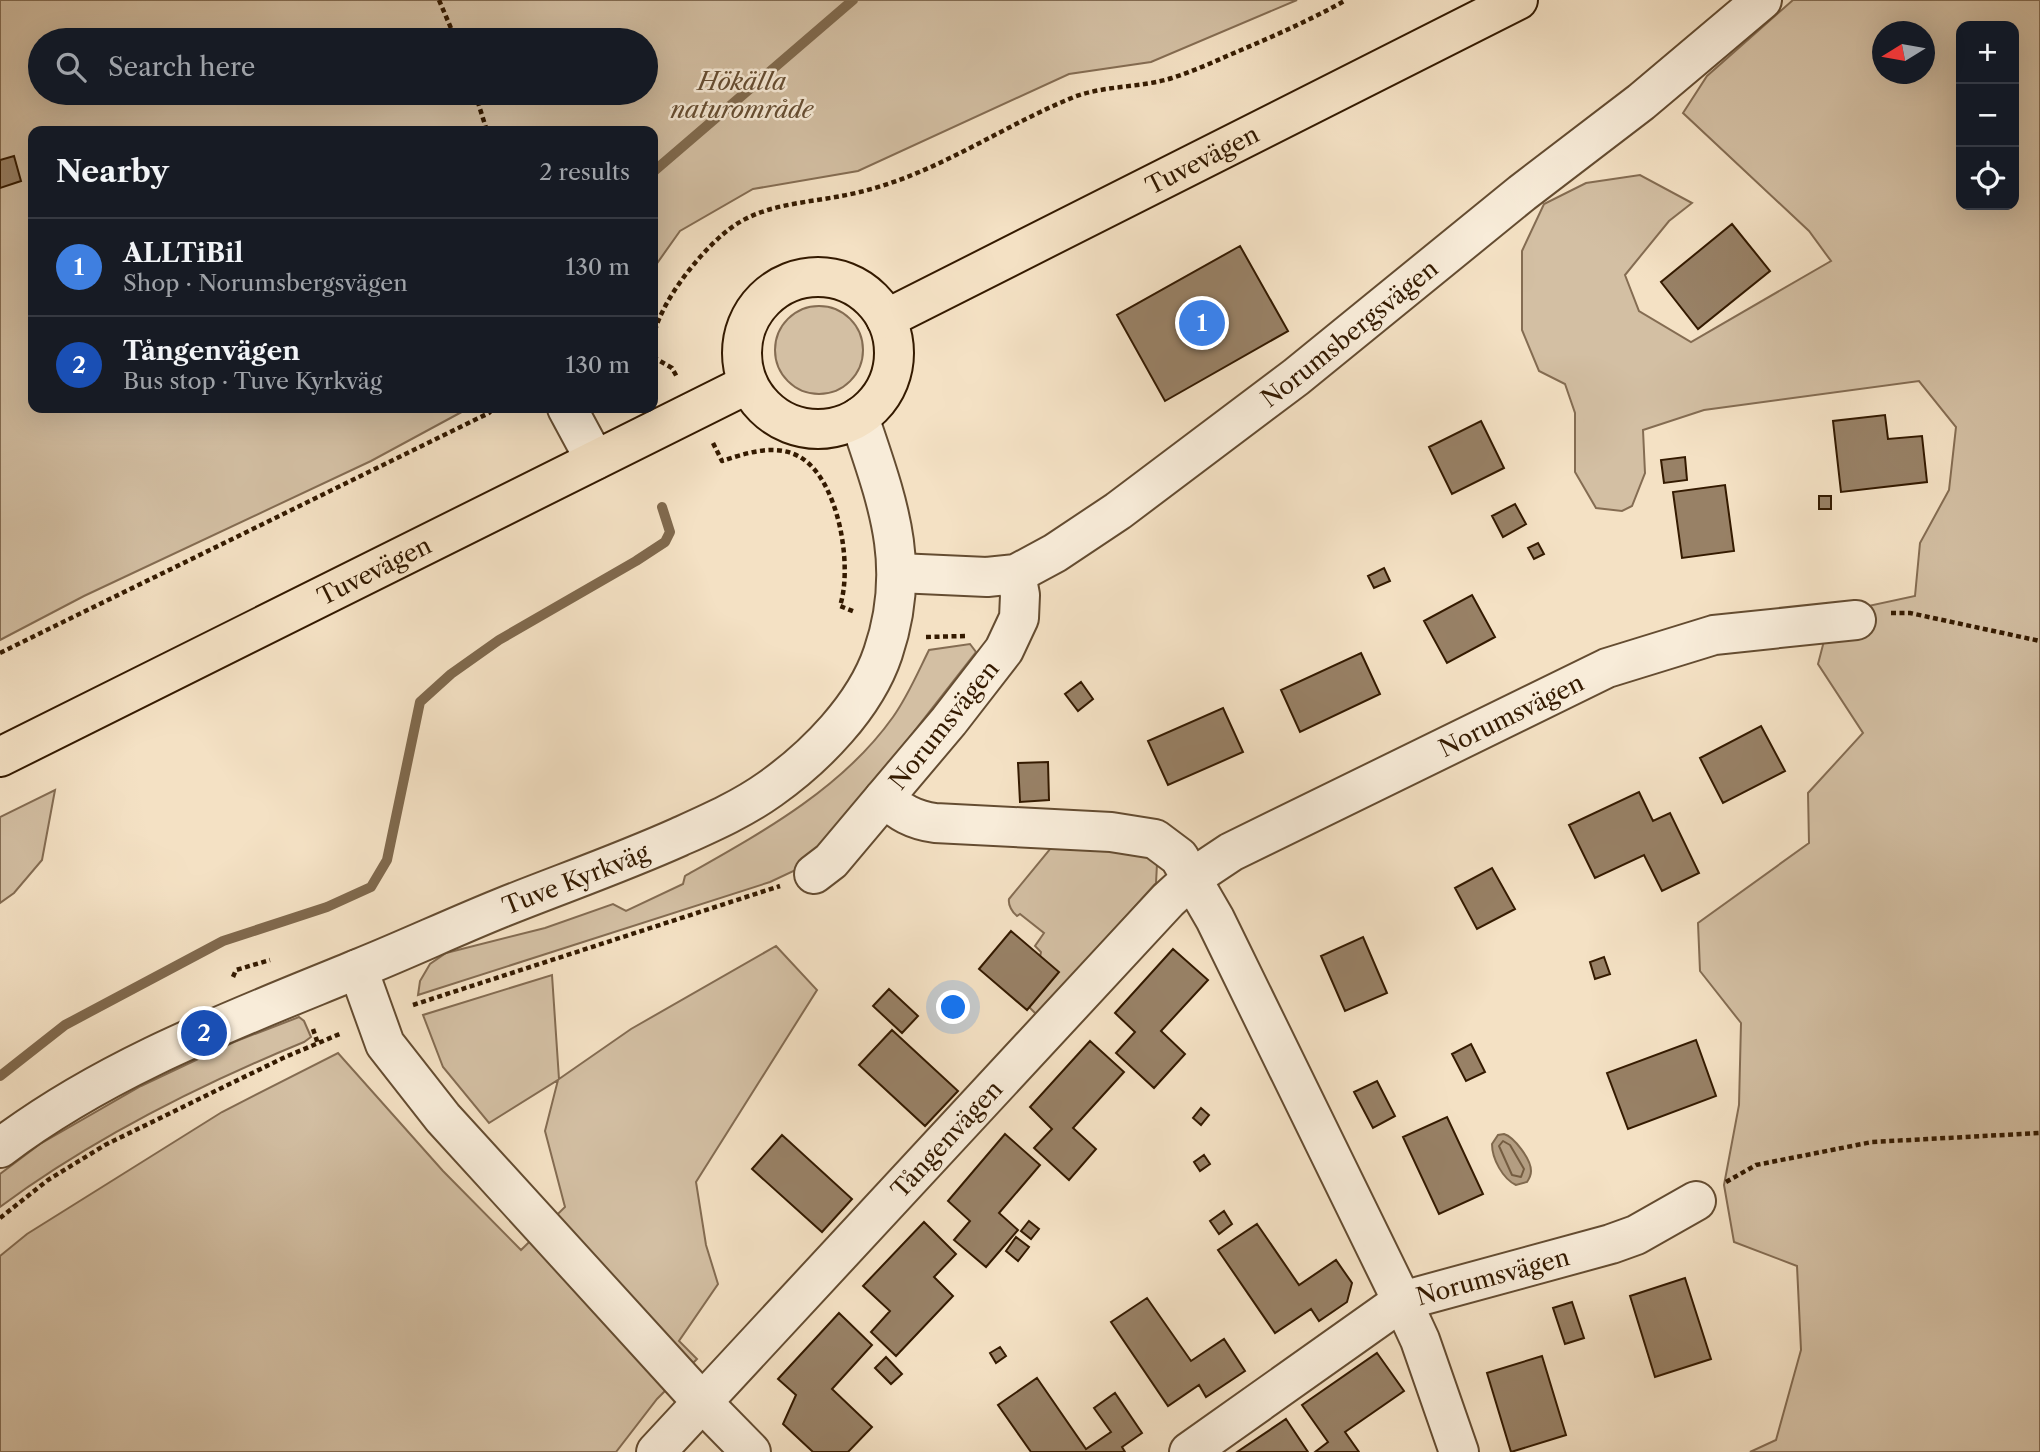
<!DOCTYPE html>
<html lang="en">
<head>
<meta charset="utf-8">
<style>
  body { margin:0; font-family:"Libre Caslon Text",serif; background:#242831; color:#f1f3f6 }
  .controls { position:absolute; right:21px; top:21px; display:grid; overflow:hidden; border-radius:14px; box-shadow:0 7px 28px #0002 }
  .controls button { width:63px; height:63px; display:grid; place-items:center; padding:0; border:0; border-bottom:2px solid #363941; background:#171b24; color:#f1f3f6; font:35px sans-serif }
  .compass { position:absolute; left:1872px; top:21px; width:63px; height:63px; border-radius:50%; background:#171b24; box-shadow:0 7px 28px #0002; rotate:259deg }
  .you { position:absolute; left:954px; top:1008px; width:24px; height:24px; margin:-18px; border:5px solid #fff; border-radius:50%; background:#1a73e8; box-shadow:0 0 0 10px #1a73e833 }
  .badge { display:grid; place-items:center; width:46px; height:46px; border-radius:50%; background:#db2777; color:#fff; font-size:23px; font-weight:700 }
  .pin { position:absolute; translate:-50% -50%; border:4px solid #fff; box-shadow:0 2px 7px #0006 }
  .list { margin:0; padding:0; list-style:none }
  h2 { display:flex; justify-content:space-between; align-items:center; height:91px; margin:0; padding:0 28px; font-size:30px }
  h2 small { font-size:23px; font-weight:400; color:#9ea1a6 }
  .list li { display:grid; grid-template-columns:46px 1fr auto; gap:21px; align-items:center; box-sizing:border-box; height:98px; padding:0 28px; border-top:2px solid #363941 }
  .list b { display:block; font-size:26px; white-space:nowrap }
  .list p { margin:0; font-size:23px; white-space:nowrap; color:#9ea1a6 }
  .list em { font-size:23px; font-style:normal; color:#9ea1a6 }
  .icon { flex:none; width:38px; height:38px; fill:none; stroke:currentColor; stroke-width:2; stroke-linecap:round; stroke-linejoin:round }
  .map { position:relative; flex:none; width:2040px; height:1452px; overflow:hidden }
  .search { position:absolute; background:#171b24; box-shadow:0 7px 28px #0002; left:28px; top:28px; width:630px; height:77px; display:flex; align-items:center; gap:18px; box-sizing:border-box; padding:0 24px; border-radius:38px; color:#9ea1a6; font-size:26px }
  .panel { position:absolute; background:#171b24; box-shadow:0 7px 28px #0002; left:28px; top:126px; width:630px; height:287px; border-radius:14px }
  .map>svg:first-child { display:block }
  .green { fill:#d3bfa3; stroke:#846c52; stroke-width:2; fill-rule:evenodd }
  .water { fill:#b39d81; stroke:#80694d; stroke-width:2 }
  .lines { fill:none; stroke-linecap:round; stroke-linejoin:round }
  .shore { stroke:#745c40; stroke-width:2 }
  .stream { stroke:#80694d; stroke-width:10 }
  .building { fill:#988166; stroke:#341a00; stroke-width:2 }
  .minor-casing { stroke:#644c31; stroke-width:42 }
  .major-casing { stroke:#341a00; stroke-width:42 }
  .path { stroke:#341a00; stroke-width:4.5; stroke-dasharray:5 3.5; stroke-linecap:butt }
  .minor { stroke:#f8ecd9; stroke-width:38 }
  .major { stroke:#f4e1c4; stroke-width:38 }
  .labels { text-anchor:middle; dominant-baseline:central; stroke-width:5; stroke-linejoin:round; paint-order:stroke }
  .park-label { font-size:24px; font-style:italic; fill:#644c31; stroke:#f8ecd9 }
  .street-label { font-size:24px; fill:#341a00; stroke:#f8ecd9 }
</style>
</head>
<body>
<div class="map">
<svg width="2040" height="1452" viewBox="0 0 2040 1452">
  <rect width="100%" height="100%" fill="#f4e1c4"/>
  <filter id="stains"><feTurbulence type="fractalNoise" baseFrequency=".00286" numOctaves="4"/><feColorMatrix values="0 0 0 0 .2 0 0 0 0 .09 0 0 0 0 .02 0 0 0 .5 -.17"/></filter>
  <radialGradient id="worn" r=".72"><stop offset=".6" stop-color="#630" stop-opacity="0"/><stop offset="1" stop-color="#630" stop-opacity=".3"/></radialGradient>
  <!-- green -->
  <path class="green" d="M0 0H1297L1151 62 1069 74 858 171 753 189 680 231 653 269V131H33V408H469L371 461 84 596 0 640ZM40 40H646V93H40Z
    M1793 0H2040V1452H1750L1776 1440 1801 1350 1797 1266 1734 1242 1724 1185 1739 1105 1741 1023 1700 971 1698 923 1809 843 1808 793 1863 733 1818 664 1831 614 1915 596 1920 543 1949 490 1956 427 1919 381 1704 410 1643 430 1645 473 1632 506 1622 511 1596 508 1575 472V413L1565 384 1539 371 1522 330V251L1544 204 1586 183 1640 175 1692 203 1669 221 1625 275 1639 311 1691 342 1831 261 1809 231 1683 113 1707 76ZM1961 26H2014V205H1961ZM1882 32H1924V74H1882Z
    M775 350a44 44 0 1 1 88 0a44 44 0 1 1-88 0Z
    M970 644 976 652 884 770 800 868 770 882 418 995 420 981 430 964 446 953 545 928 613 904 626 911 683 884 685 876C761 833 842 789 893 717 908 696 918 672 929 650Z
    M55 790 42 860 14 893 0 903V817Z
    M1055 843 1140 851 1157 864 1156 883 1037 1015 1029 1007 1041 952 1035 946 1044 933 1020 914 1017 916C1012 912 1008 905 1009 899Z
    M776 946 817 990 696 1182 706 1245 718 1284 679 1341 697 1359 657 1399 616 1452H0V1256L27 1234 222 1112 338 1053 443 1171 521 1250 565 1207 545 1131 558 1080 489 1123 443 1067 423 1015 552 975 559 1079 631 1029Z
    M299 1017 304 1021 311 1037 304 1042C197 1086 93 1138 0 1207V1174L40 1144 141 1086 234 1042Z"/>
  <!-- water -->
  <path class="water" d="M1504 1134C1514 1137 1531 1159 1531 1171 1531 1174 1529 1179 1527 1182L1516 1185C1503 1179 1492 1159 1492 1144L1498 1135Z"/>
  <g class="lines">
    <!-- shore -->
    <path class="shore" d="M1503 1141 1510 1145 1524 1169 1521 1177 1512 1175 1499 1146Z"/>
    <!-- stream -->
    <path class="stream" d="M653 172 853 0
      M0 1076 65 1025 223 941 327 907 371 887 387 860 420 702 451 674 499 640 636 561 665 542 670 532 662 507"/>
  </g>
  <!-- building -->
  <path class="building" d="M14 156 21 181 0 188V160Z
    M1732 224 1770 271 1698 329 1661 282Z
    M1240 246 1288 331 1165 401 1117 315Z
    M1885 415 1888 439 1922 436 1927 482 1841 492 1833 421Z
    M1481 421 1504 468 1452 494 1429 447Z
    M1685 457 1687 480 1664 483 1661 460Z
    M1725 485 1734 551 1682 558 1673 492Z
    M1819 496H1831V509H1819Z
    M1515 504 1526 524 1503 537 1492 516Z
    M1538 543 1544 554 1534 559 1528 548Z
    M1384 568 1390 581 1374 588 1368 576Z
    M1472 595 1495 637 1447 663 1424 621Z
    M1361 653 1380 694 1300 732 1281 690Z
    M1081 682 1093 699 1078 711 1065 694Z
    M1223 708 1243 752 1168 785 1148 741Z
    M1761 726 1785 771 1723 803 1700 758Z
    M1048 762 1049 800 1020 802 1018 763Z
    M1639 792 1653 821 1670 813 1699 873 1662 891 1644 855 1595 878 1569 825Z
    M1492 868 1515 909 1477 929 1455 888Z
    M1011 931 1059 972 1027 1010 979 969Z
    M1363 937 1387 993 1345 1011 1321 956Z
    M1173 949 1208 980 1161 1031 1185 1054 1154 1088 1116 1053 1135 1032 1115 1013Z
    M1604 957 1610 974 1595 979 1590 962Z
    M889 989 918 1016 902 1033 873 1006Z
    M892 1030 958 1091 925 1126 859 1065Z
    M1696 1040 1716 1096 1628 1129 1607 1073Z
    M1090 1041 1124 1072 1073 1128 1096 1149 1069 1180 1034 1148 1052 1129 1030 1107Z
    M1471 1044 1485 1072 1466 1081 1452 1054Z
    M1377 1081 1395 1116 1373 1128 1354 1092Z
    M1201 1108 1209 1115 1201 1125 1193 1118Z
    M1447 1117 1483 1194 1439 1214 1403 1137Z
    M1005 1134 1040 1165 999 1213 1018 1230 986 1267 954 1240 970 1221 948 1201Z
    M782 1135 852 1199 822 1232 752 1169Z
    M1204 1155 1210 1164 1200 1171 1194 1162Z
    M1224 1211 1232 1224 1219 1234 1210 1221Z
    M1029 1221 1039 1229 1031 1239 1021 1231Z
    M924 1222 956 1254 934 1277 953 1296 896 1356 871 1332 890 1311 863 1286Z
    M1257 1224 1299 1285 1336 1260 1352 1283 1347 1302 1319 1321 1311 1309 1275 1333 1218 1250Z
    M1016 1237 1029 1247 1018 1261 1006 1251Z
    M1685 1278 1711 1359 1655 1377 1630 1296Z
    M1147 1298 1191 1361 1224 1339 1245 1371 1206 1397 1199 1385 1168 1406 1111 1322Z
    M1572 1302 1584 1338 1565 1344 1553 1308Z
    M839 1313 872 1345 832 1389 872 1427 848 1452H813L783 1424 796 1395 778 1379Z
    M1000 1347 1006 1356 996 1363 990 1353Z
    M1377 1353 1404 1391 1345 1432 1359 1452H1315L1328 1442 1302 1405Z
    M1542 1356 1566 1435 1511 1452 1487 1373Z
    M886 1357 902 1374 891 1384 875 1368Z
    M1037 1378 1086 1449 1111 1432 1094 1408 1115 1393 1142 1433 1122 1447 1125 1452H1031L998 1405Z
    M1286 1419 1308 1452H1237Z"/>
  <g class="lines">
    <defs>
      <g id="minor">
        <path d="M567 408 595 460"/>
        <path id="s1" d="M898 573 987 577 1016 574 1055 553 1118 511 1296 377 1522 193 1641 102 1762 0"/>
        <path d="M1016 574 1020 595 1019 618 1004 650 949 721 884 798C900 812 913 820 935 823L1111 832 1155 839 1179 857 1215 919 1402 1301 1420 1340 1459 1452"/>
        <path d="M814 874 831 861 884 798"/>
        <path d="M358 969 385 1044 443 1118 703 1403 751 1452"/>
        <path id="s2" d="M0 1148C108 1066 236 1019 360 968 407 949 454 927 501 908 561 884 621 863 679 837 710 823 742 809 770 789 815 757 865 707 883 653 913 565 887 501 859 417"/>
        <path id="s3" d="M656 1452 1168 900 1192 878 1231 852 1607 668 1714 635 1856 620"/>
        <path id="s4" d="M1189 1452 1402 1301 1611 1244 1636 1235 1696 1201"/>
      </g>
      <g id="major">
        <circle cx="818" cy="353" r="76"/>
        <path id="s5" d="M886 319 1518 0"/>
        <path id="s6" d="M0 757 748 384"/>
      </g>
    </defs>
    <!-- minor casing -->
    <use href="#minor" class="minor-casing"/>
    <!-- major casing -->
    <use href="#major" class="major-casing"/>
    <!-- path -->
    <path class="path" d="M439 0 456 40
      M475 93 487 131
      M653 339C659 302 704 246 735 225 767 204 805 203 841 196 864 192 890 184 912 175 967 153 1019 119 1074 97 1106 85 1140 88 1172 78 1191 72 1209 64 1227 56 1267 39 1307 22 1346 0
      M653 357 672 368 677 377
      M713 443 722 461C746 453 776 443 800 457 839 480 853 566 840 606L855 612
      M1891 613H1910L2040 641
      M926 637 966 636
      M0 653 489 413 494 408
      M233 977 236 970 270 960
      M413 1005 780 886
      M313 1029 318 1044
      M1726 1182 1756 1165 1872 1142 2040 1133
      M0 1218 48 1180 105 1145 283 1058 342 1033"/>
    <!-- minor -->
    <use href="#minor" class="minor"/>
    <!-- major -->
    <use href="#major" class="major"/>
  </g>
  <g class="labels">
    <!-- park labels -->
    <g class="park-label">
      <text x="742" y="81">Hökälla<tspan x="742" dy="28">naturområde</tspan></text>
    </g>
    <!-- street labels -->
    <g class="street-label">
      <text stroke="none"><textPath href="#s5" startOffset="354">Tuvevägen</textPath></text>
      <text stroke="none"><textPath href="#s1" startOffset="530">Norumsbergsvägen</textPath></text>
      <text stroke="none"><textPath href="#s6" startOffset="418">Tuvevägen</textPath></text>
      <text stroke="none"><textPath href="#s3" startOffset="1144">Norumsvägen</textPath></text>
      <text transform="translate(944 725) rotate(-51)">Norumsvägen</text>
      <text stroke="none"><textPath href="#s2" startOffset="637">Tuve Kyrkväg</textPath></text>
      <text stroke="none"><textPath href="#s3" startOffset="427">Tångenvägen</textPath></text>
      <text stroke="none"><textPath href="#s4" startOffset="355">Norumsvägen</textPath></text>
    </g>
  </g>
  <rect width="100%" height="100%" filter="url(#stains)"/>
  <rect width="100%" height="100%" fill="url(#worn)"/>
</svg>
<div class="controls">
<button>+</button>
<button>−</button>
<button><svg class="icon" aria-label="locate" viewBox="0 0 24 24"><circle cx="12" cy="12" r="6"/><path d="M12 2v4M12 18v4M2 12h4M18 12h4"/></svg></button>
</div>
<svg class="compass" viewBox="-18 -18 36 36"><path d="M0-13l5 13h-10z" fill="#e53935"/><path d="M0 13l5-13h-10z" fill="#9ea1a6"/></svg>
<div class="you"></div>
<div class="pin badge" style="left:1202px;top:323px;background:#3f7fe0">1</div>
<div class="pin badge" style="left:204px;top:1033px;background:#1a4fb4">2</div>
<div class="search"><svg class="icon" aria-label="search" viewBox="0 0 24 24"><circle cx="10" cy="10" r="6"/><path d="M15 15l6 6"/></svg>Search here</div>
<section class="panel">
<h2>Nearby<small>2 results</small></h2>
<ul class="list">
<li><span class="badge" style="background:#3f7fe0">1</span><div><b>ALLTiBil</b><p>Shop · Norumsbergsvägen</p></div><em>130 m</em></li>
<li><span class="badge" style="background:#1a4fb4">2</span><div><b>Tångenvägen</b><p>Bus stop · Tuve Kyrkväg</p></div><em>130 m</em></li>
</ul>
</section>
</div>
</body>
</html>
